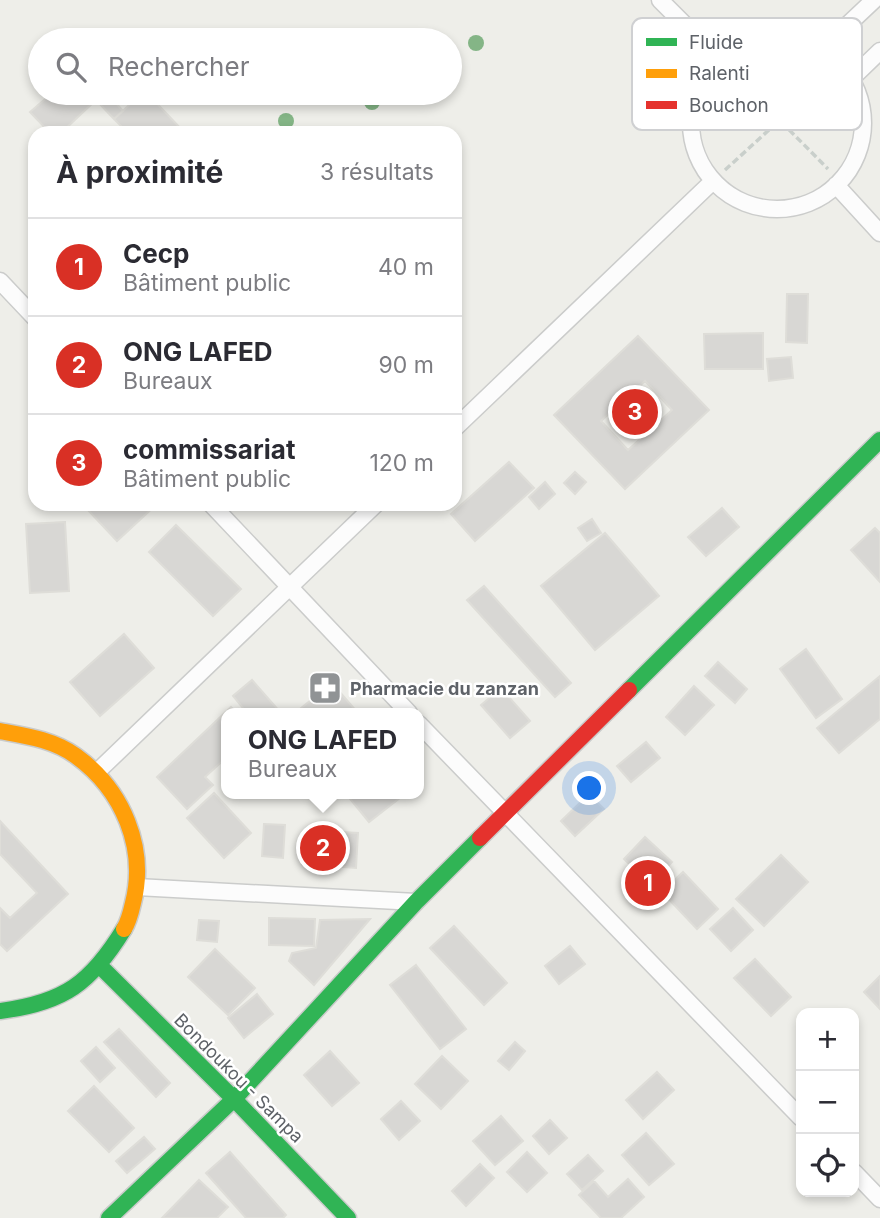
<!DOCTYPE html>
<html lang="fr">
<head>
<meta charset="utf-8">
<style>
  body { margin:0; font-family:Inter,sans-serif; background:#f2f2f3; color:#2b2b33 }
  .controls { position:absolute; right:21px; bottom:21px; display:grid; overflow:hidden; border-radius:14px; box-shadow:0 4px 10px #0003 }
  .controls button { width:63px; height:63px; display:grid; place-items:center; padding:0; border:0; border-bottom:2px solid #e1e1e2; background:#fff; color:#2b2b33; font:35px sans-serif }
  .you { position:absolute; left:590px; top:789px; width:24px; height:24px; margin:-18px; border:5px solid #fff; border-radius:50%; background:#1a73e8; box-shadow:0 0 0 10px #1a73e833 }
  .badge { display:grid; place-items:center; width:46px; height:46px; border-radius:50%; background:#d93025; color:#fff; font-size:23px; font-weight:700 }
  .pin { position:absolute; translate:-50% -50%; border:4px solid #fff; box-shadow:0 2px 7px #0006 }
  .popup { position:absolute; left:221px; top:708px; width:203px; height:91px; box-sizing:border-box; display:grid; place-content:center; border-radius:14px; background:#fff; filter:drop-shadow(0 2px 5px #0005); font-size:23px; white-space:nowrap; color:#7c7c81 }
  .popup b { font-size:26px; color:#2b2b33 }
  .popup::after { content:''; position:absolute; left:50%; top:100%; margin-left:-14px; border:14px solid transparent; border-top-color:#fff }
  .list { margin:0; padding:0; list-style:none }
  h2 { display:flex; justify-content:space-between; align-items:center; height:91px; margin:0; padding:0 28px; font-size:30px }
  h2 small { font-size:23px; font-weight:400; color:#7c7c81 }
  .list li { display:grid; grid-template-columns:46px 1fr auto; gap:21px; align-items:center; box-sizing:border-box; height:98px; padding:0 28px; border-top:2px solid #e1e1e2 }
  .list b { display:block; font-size:26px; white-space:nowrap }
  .list p { margin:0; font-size:23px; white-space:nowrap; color:#7c7c81 }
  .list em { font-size:23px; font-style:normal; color:#7c7c81 }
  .icon { flex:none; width:38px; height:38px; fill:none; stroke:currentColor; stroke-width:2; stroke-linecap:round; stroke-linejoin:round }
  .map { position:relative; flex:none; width:880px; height:1218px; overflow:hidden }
  .search { position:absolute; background:#fff; box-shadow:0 4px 10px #0003; left:28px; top:28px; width:434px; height:77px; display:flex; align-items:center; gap:18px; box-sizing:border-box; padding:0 24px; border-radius:38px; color:#7c7c81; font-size:26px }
  .panel { position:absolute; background:#fff; box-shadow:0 4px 10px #0003; left:28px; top:126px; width:434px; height:385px; border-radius:21px }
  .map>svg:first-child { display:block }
  .building { fill:#d8d7d4; stroke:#deddd8; stroke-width:2; fill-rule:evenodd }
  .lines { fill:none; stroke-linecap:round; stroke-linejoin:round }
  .street-casing { stroke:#cbcccb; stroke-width:19 }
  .fast-casing { stroke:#cacbca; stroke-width:19 }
  .slow-casing { stroke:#cacbca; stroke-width:19 }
  .jam-casing { stroke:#cacbca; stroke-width:19 }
  .path { stroke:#c9cfcb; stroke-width:3.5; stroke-dasharray:7 3.5; stroke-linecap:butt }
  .street { stroke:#fcfcfc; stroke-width:16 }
  .fast { stroke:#30b455; stroke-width:16 }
  .slow { stroke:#ff9f0a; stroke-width:16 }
  .jam { stroke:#e5322d; stroke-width:16 }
  .tree { fill:#84b586 }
  .labels { text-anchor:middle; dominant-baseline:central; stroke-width:5; stroke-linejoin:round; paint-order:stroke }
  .poi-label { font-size:18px; font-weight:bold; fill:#5e6268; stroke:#fff; text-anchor:start }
  .street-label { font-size:18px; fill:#5e6268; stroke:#fff }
  .key { fill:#fff; stroke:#cfd0d2; stroke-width:2 }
  .key-label { font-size:19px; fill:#5e6268 }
</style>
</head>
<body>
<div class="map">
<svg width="880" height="1218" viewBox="0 0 880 1218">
  <rect width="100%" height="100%" fill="#eeeee9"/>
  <!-- building -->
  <path class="building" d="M52 93H107L123 111 114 119 96 100 61 133H50L30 112Z
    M142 93H147L185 133H128L114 119Z
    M787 294H808L807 343 786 342Z
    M763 333V369H705L704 334Z
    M638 336 709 410 625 489 554 415ZM645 381 672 410 628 450 601 421Z
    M791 357 793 378 769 381 767 359Z
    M509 462 534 488 475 541 451 514Z
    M575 472 586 482 575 494 564 483Z
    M545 482 555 494 539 509 529 497Z
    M93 504H157L117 541 87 509Z
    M722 508 739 527 706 556 688 537Z
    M592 519 601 533 587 541 578 528Z
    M65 522 69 591 30 593 26 524Z
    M176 525 241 589 213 616 149 552Z
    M875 528 880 533V582L851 550Z
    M605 533 659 596 595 650 541 586Z
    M484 586 571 683 555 697 467 600Z
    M124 634 154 668 100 716 70 682Z
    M806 649 842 699 816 718 780 669Z
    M718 662 747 689 735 703 705 676Z
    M880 676V719L839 753 817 728Z
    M252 680 281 713H247L233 696Z
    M332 683 358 713H295Z
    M694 686 714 705 685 735 666 717Z
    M501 688 530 721 510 738 481 705Z
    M231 707 237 713H227V757L205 777 213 785 187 809 157 777Z
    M646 742 660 758 631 782 617 766Z
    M214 793 251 833 224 858 187 818Z
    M346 794H405L369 822Z
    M589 794 604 809 575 836 561 821Z
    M0 821 68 894 7 951 0 944V908L10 918 37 893 0 854Z
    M264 824 285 825 283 858 262 856Z
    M305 830 358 833 356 868 302 864Z
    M645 837 672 862 650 884 624 859Z
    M781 855 808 882 764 926 736 899Z
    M683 872 718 909 697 929 662 892Z
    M733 908 753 930 731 951 710 929Z
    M269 918 315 919 314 946 269 945Z
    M370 919 314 985 289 961 292 953 316 948 320 920Z
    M199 920 219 921 217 942 197 940Z
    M454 926 507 983 484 1005 430 948Z
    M570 946 585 964 559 984 545 966Z
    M215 949 255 988 228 1015 188 977Z
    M755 959 791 997 771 1016 734 978Z
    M416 965 466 1029 440 1049 390 985Z
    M880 976V1009L864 992Z
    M257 994 273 1014 244 1038 228 1018Z
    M119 1029 170 1083 156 1097 104 1042Z
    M515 1042 525 1051 509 1070 498 1061Z
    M96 1047 115 1068 100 1082 81 1061Z
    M330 1051 359 1083 332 1106 304 1075Z
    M442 1056 468 1081 441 1109 415 1084Z
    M657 1072 674 1090 643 1119 626 1100Z
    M94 1086 134 1128 109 1152 68 1111Z
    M401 1101 420 1121 399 1140 381 1119Z
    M501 1116 523 1141 495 1165 473 1141Z
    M550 1120 567 1138 549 1154 533 1136Z
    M646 1133 674 1164 649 1185 622 1155Z
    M144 1137 155 1149 127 1173 116 1161Z
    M230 1152 286 1215 283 1218H246L206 1173Z
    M527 1152 547 1173 527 1192 507 1172Z
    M588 1155 603 1171 582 1190 567 1174Z
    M480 1164 494 1178 466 1206 452 1191Z
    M628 1179 644 1197 621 1218H601L579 1195 594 1181 608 1197Z
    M199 1180 228 1207 217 1218H162Z"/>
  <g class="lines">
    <defs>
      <path id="street" d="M660 0 719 59
        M691 123a86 86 0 1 1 172 0a86 86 0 1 1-172 0Z
        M822 49 874 0
        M851 79 880 51
        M836 185 880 233
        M0 281 35 318
        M455 428 713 181
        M211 504 409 713
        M419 724 801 1118
        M97 772 376 504
        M137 887 416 902
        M854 1172 880 1199"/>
      <path id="fast" d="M629 690 880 440
        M100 966 234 1099 348 1218
        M0 1011C64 1003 91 983 124 929
        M109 1218 234 1099 416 902 480 838"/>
      <path id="slow" d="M0 731C27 736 54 740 76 756 123 790 147 848 133 903 131 912 129 921 124 929"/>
      <path id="jam" d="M480 838 629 690"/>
    </defs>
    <!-- street casing -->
    <use href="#street" class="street-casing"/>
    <!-- fast casing -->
    <use href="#fast" class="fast-casing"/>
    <!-- slow casing -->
    <use href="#slow" class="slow-casing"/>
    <!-- jam casing -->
    <use href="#jam" class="jam-casing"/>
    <!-- path -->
    <path class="path" d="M730 70 828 169
      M725 170 829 75 837 61"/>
    <!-- street -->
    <use href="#street" class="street"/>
    <!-- fast -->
    <use href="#fast" class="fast"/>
    <!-- slow -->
    <use href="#slow" class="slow"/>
    <!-- jam -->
    <use href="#jam" class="jam"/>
  </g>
  <!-- trees -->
  <g class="tree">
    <circle cx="476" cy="43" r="8"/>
    <circle cx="372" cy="102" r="8"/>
    <circle cx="286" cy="121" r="8"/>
  </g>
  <!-- icons -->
  <defs>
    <symbol id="pharmacy-square" viewBox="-11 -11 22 22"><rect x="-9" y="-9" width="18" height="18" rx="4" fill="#909395" stroke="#fff"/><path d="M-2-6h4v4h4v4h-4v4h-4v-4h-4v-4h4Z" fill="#fff"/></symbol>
  </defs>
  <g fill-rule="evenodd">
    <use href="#pharmacy-square" x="306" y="669" width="38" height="38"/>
  </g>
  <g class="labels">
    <!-- poi labels -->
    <g class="poi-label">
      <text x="350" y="688">Pharmacie du zanzan</text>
    </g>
    <!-- street labels -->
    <g class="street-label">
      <text transform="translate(239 1078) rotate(45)">Bondoukou - Sampa</text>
    </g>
  </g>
  <!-- legend -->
  <rect x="632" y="18" width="230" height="112" rx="10" class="key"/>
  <rect x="646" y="38" width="31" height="8" fill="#30b455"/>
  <rect x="646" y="69" width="31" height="9" fill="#ff9f0a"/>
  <rect x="646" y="101" width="31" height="8" fill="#e5322d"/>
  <g class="key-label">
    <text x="689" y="49">Fluide</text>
    <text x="689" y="80">Ralenti</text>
    <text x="689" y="112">Bouchon</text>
  </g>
</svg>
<div class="controls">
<button>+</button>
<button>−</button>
<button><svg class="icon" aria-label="locate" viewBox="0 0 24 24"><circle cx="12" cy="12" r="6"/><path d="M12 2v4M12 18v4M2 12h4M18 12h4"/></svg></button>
</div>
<div class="you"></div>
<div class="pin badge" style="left:648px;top:883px">1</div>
<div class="pin badge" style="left:323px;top:848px">2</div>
<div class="popup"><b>ONG LAFED</b>Bureaux</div>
<div class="pin badge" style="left:635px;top:412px">3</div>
<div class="search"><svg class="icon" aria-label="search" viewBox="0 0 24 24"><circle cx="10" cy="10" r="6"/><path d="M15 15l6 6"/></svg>Rechercher</div>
<section class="panel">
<h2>À proximité<small>3 résultats</small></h2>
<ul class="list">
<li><span class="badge">1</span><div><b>Cecp</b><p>Bâtiment public</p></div><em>40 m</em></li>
<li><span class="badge">2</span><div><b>ONG LAFED</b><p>Bureaux</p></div><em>90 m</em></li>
<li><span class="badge">3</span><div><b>commissariat</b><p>Bâtiment public</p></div><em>120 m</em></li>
</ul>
</section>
</div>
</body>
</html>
